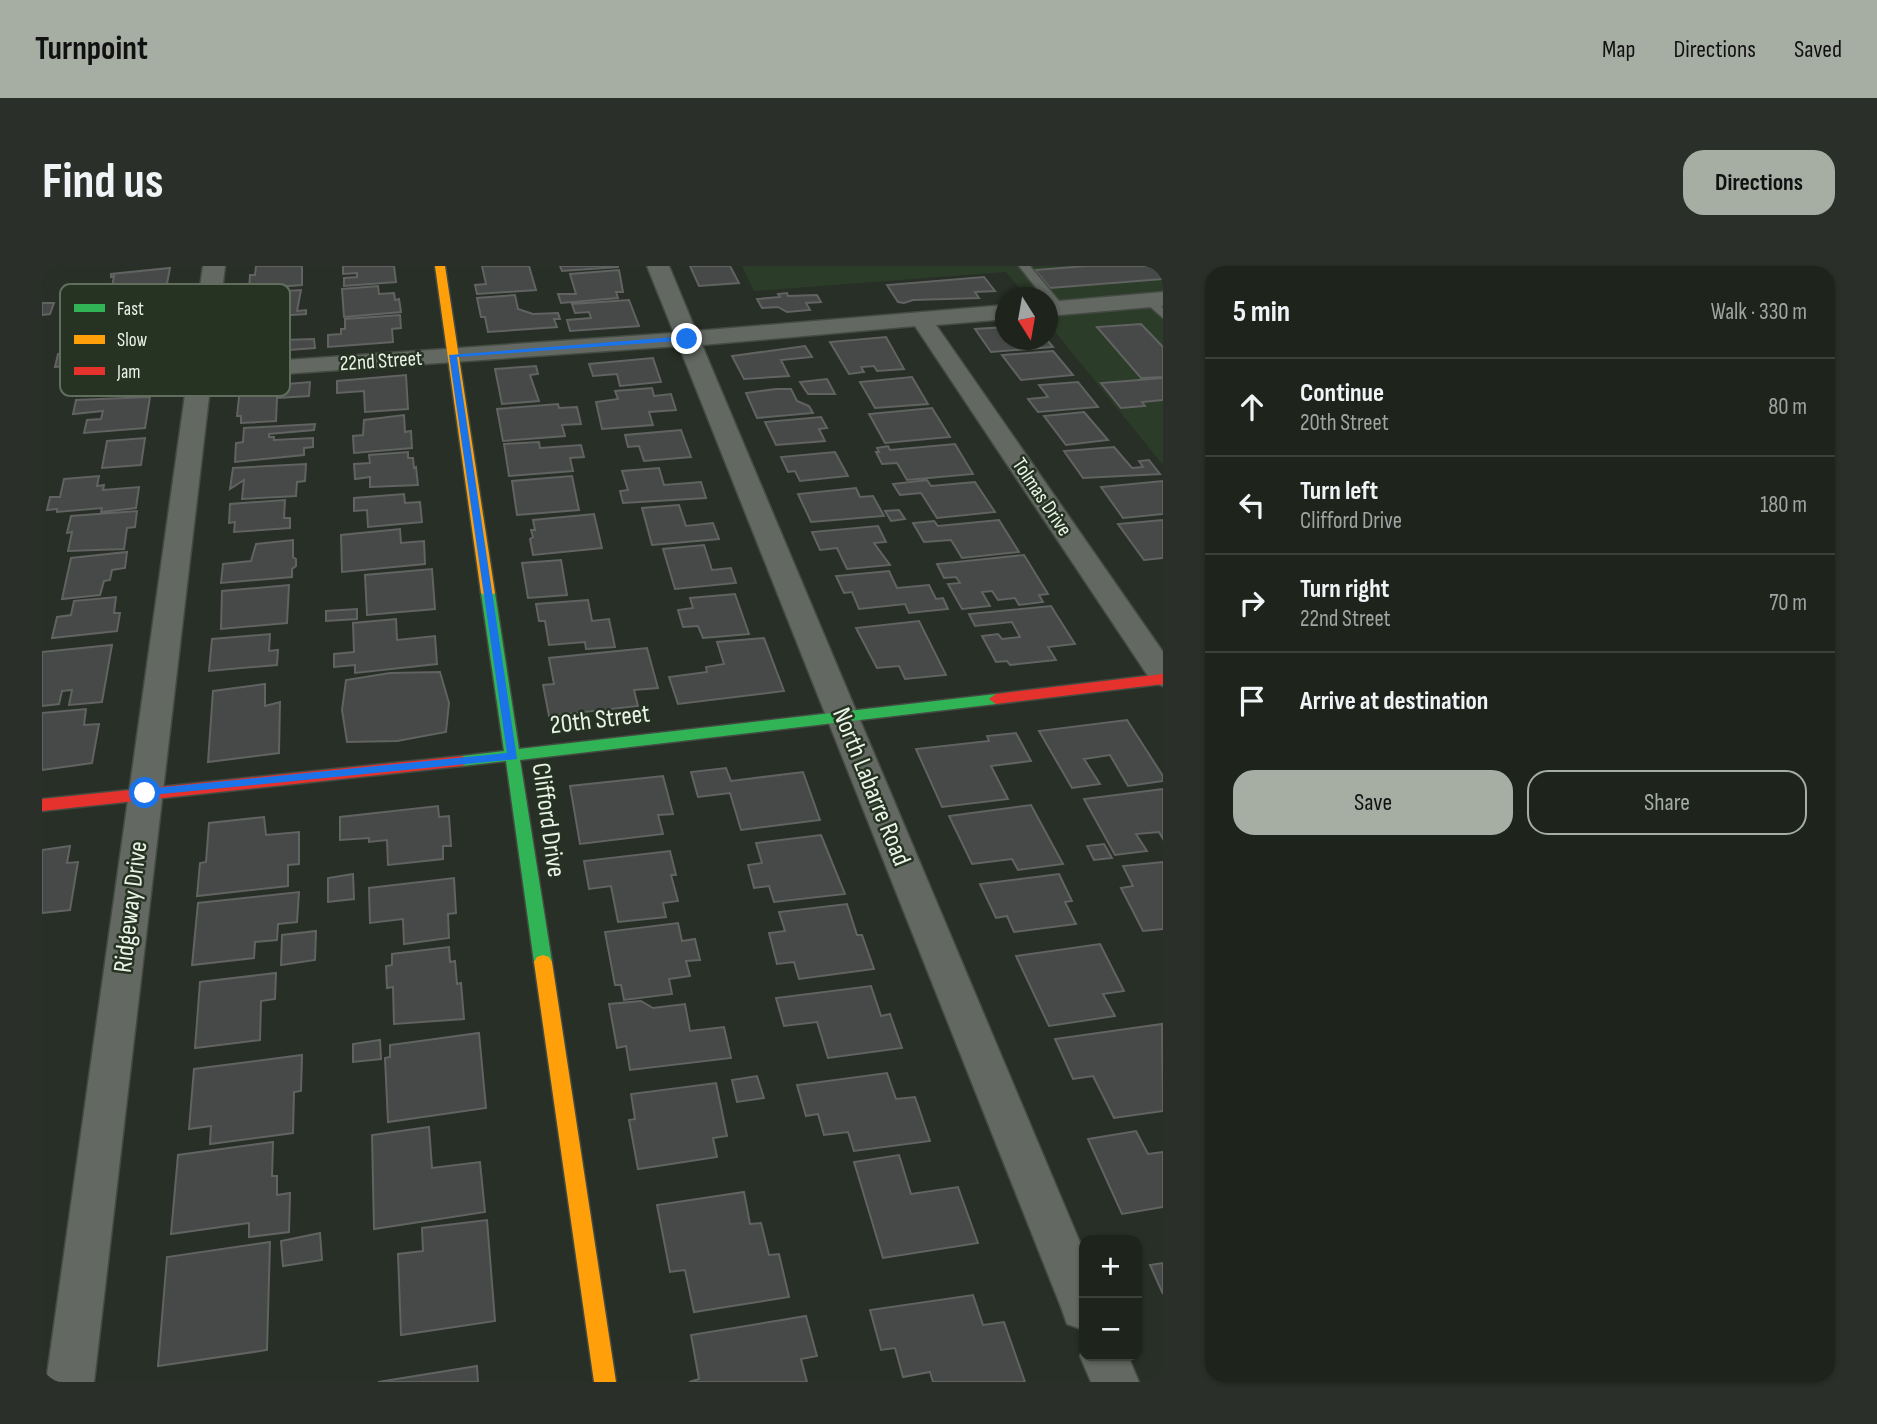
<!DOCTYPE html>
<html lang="en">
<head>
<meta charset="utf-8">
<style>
  body { margin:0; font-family:"Sofia Sans Condensed",sans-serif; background:#2b2f29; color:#f1f3f6 }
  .controls { position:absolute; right:21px; bottom:21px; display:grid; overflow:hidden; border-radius:14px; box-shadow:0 2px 5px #0004 }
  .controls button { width:63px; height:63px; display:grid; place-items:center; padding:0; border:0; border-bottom:2px solid #3c403b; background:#1e231c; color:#f1f3f6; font:35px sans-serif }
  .compass { position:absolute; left:953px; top:21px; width:63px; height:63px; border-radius:50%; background:#1e231c; box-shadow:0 2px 5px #0004; rotate:169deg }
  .stop { position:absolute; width:21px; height:21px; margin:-16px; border:5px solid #1a73e8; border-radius:50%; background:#fff }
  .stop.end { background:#1a73e8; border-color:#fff; box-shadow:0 2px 7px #0008 }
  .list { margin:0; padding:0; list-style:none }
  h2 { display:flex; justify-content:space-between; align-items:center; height:91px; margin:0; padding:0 28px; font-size:30px }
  h2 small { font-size:23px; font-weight:400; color:#a1a4a3 }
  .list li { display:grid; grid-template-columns:46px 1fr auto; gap:21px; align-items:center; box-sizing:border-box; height:98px; padding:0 28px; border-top:2px solid #3c403b }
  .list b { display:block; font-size:26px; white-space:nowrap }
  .list p { margin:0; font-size:23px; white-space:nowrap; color:#a1a4a3 }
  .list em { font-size:23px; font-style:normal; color:#a1a4a3 }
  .actions { display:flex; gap:14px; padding:21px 28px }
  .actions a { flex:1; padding:16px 0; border:2px solid #a6aea4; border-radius:21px; text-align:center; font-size:24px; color:#a6aea4 }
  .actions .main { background:#a6aea4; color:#111 }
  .icon { flex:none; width:38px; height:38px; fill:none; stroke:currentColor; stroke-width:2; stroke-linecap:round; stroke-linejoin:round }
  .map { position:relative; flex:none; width:1121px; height:1116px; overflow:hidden; border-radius:21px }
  header { display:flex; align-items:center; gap:42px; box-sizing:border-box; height:98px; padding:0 35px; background:#a6aea4; color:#111 }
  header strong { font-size:33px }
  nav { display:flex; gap:38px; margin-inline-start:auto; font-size:24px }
  .intro { display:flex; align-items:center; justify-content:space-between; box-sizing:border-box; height:168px; padding:0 42px }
  h1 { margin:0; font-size:49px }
  .button { padding:18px 32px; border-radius:21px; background:#a6aea4; color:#111; font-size:24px; font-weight:700 }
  main { display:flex; gap:42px; padding:0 42px }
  aside { flex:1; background:#1e231c; border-radius:21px; box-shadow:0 2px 5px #0004 }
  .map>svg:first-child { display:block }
  .built { fill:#2b3c28 }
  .building { fill:#474848; stroke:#616262; stroke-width:2 }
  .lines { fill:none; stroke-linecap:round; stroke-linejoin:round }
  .lane-casing { stroke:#444b43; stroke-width:3 }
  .street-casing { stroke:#444b43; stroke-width:3 }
  .fast-casing { stroke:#444b43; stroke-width:3 }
  .slow-casing { stroke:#444b43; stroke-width:3 }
  .jam-casing { stroke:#444b43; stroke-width:3 }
  .lane { fill:#636962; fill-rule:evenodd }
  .street { fill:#636962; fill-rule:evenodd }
  .fast { fill:#30b455; fill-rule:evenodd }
  .slow { fill:#ff9f0a; fill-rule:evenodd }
  .jam { fill:#e5322d; fill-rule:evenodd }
  .route { fill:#1a73e8 }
  .labels { text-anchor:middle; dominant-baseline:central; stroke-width:5; stroke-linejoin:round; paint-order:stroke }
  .far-street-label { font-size:21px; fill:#eaf3e8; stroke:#263322 }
  .street-label { font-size:26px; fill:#eaf3e8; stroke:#263322 }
  .key { fill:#263322; stroke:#616d5d; stroke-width:2 }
  .key-label { font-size:19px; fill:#eaf3e8 }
</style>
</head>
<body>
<header>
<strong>Turnpoint</strong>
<nav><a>Map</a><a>Directions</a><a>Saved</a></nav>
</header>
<div class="intro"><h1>Find us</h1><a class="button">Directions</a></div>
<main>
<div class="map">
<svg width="1121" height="1116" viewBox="0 0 1121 1116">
  <rect width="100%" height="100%" fill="#282f26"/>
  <!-- built -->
  <path class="built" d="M700 0H1121V199L1006 57V32L985 31 964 6 712 25Z"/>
  <!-- building -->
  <path class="building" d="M214 0H260V19L207 23 208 9H213Z
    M301 0H352L354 16 302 20V12L315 11V7L301 8Z
    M440 0H487L494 24 435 28 433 19 444 18Z
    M518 0H576V1L520 5Z
    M648 0H688L697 17 657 20Z
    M1044 0H1116L1121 5V13L1008 22 993 4Z
    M128 2 123 28 68 32 72 10 69 11V8Z
    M577 4 581 26H574L576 32 519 37 516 28H534L528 8Z
    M942 11 953 25 933 26 937 32 871 34 862 37 856 36 845 19Z
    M336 20 337 28 352 27 353 34 357 33 359 46 302 51 300 23Z
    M259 24 255 45 264 44V48L221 51 222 43H211L212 27Z
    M745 27 746 30 775 29 779 36 764 37 768 44 745 46 736 41 720 42 715 33 738 31 736 28Z
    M473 29 476 43 491 48 516 47 518 53H512L515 61 446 66 443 51H439L435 32Z
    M587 34 597 60 528 65 525 54 549 52 547 46 533 47 530 38Z
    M0 37H12L8 48 0 49Z
    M358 49 359 62 350 63 351 76 286 81V69L299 68V63H303V53Z
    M241 56 240 74 272 73 273 82 204 87 207 58Z
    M1099 58 1121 81V111L1099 112 1055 61Z
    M964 61V74H1005L1011 81 949 86 933 63Z
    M844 71 862 103 835 105 832 100 819 101 822 106 807 108 788 76Z
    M763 80 770 91 739 94 747 110 702 113 690 90Z
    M1011 85 1031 109 979 114 960 89Z
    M32 87 29 99 13 101 16 88Z
    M611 92 619 116 578 120 575 108 551 110 547 98Z
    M494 100 496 108 488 109 497 135 460 138 453 103Z
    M364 109 366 143 323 146 322 125 295 127V115Z
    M870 111 886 138 833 142 818 116Z
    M1121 112V134L1100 136 1103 140 1079 142 1059 117Z
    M785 113 793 128H766L758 116Z
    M268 116 267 130 235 132 234 155 199 157V150H195L198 122Z
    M1036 116 1056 141 996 146 986 133 1006 131 997 119Z
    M610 122 612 130 629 128 634 144 607 146 611 159 560 163 554 136 576 133 573 125Z
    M734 123H749L755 135 767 140 771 147 715 152 704 127Z
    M108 131 103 162 42 167 45 154 59 153 61 145 31 148 34 134Z
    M516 138 517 142 535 141 539 158 520 159 523 170 461 175 455 143Z
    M890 142 908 171 843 177 827 148Z
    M1042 146 1066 174 1024 179 1002 150Z
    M362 149 363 166 369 165 370 182 312 187 311 170 321 169 322 154Z
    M779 151 785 162 777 163 783 175 734 179 723 156Z
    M273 158 272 164 227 168V171H232V174L271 172V181L262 182V189L193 196 194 177 201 176 202 162Z
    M639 164 649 191 602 195 597 180 586 181 583 169Z
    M103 172 99 199 60 202 65 175Z
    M497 176 498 182 539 179 542 191 528 192 531 205 467 210 462 178Z
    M913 178 931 208 865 214 855 197 840 198 834 186H837L835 182 846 180 848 184Z
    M1072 181 1090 202 1101 201 1097 195 1107 194 1118 208 1041 212 1022 185Z
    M366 186V192H371L372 202 374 201 376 219 328 221V211L313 213 312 198 328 197 327 189Z
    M793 186 806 210 758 215 753 205 746 206 739 191Z
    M264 198 263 215 255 216 254 230 200 233 202 214 188 223 191 202Z
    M617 202 622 219 659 216 664 232 581 237 578 225 586 224 580 205Z
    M57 210 55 220 62 219 61 224 97 221 94 242 59 246 60 242 15 246V243L5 244 8 231H18L22 213Z
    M530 210 537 244 475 249 470 215Z
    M885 214 889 220 933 216 953 246 895 252 879 227 858 229 851 218Z
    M1121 215V248L1081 252 1059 221Z
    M814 222 818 231 831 230 842 250 769 256 756 228Z
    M362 228 363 237 378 236 380 256 326 261 325 244 312 245V232Z
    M243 234 242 252H248V262L192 266 193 256 187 257 188 238Z
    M637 239 644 260 671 257 677 273 610 279 600 242Z
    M857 244 863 253 849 255 843 245Z
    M95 245 93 261 85 262 82 283 26 285 30 266 25 267 29 250Z
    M552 248 560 282 491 289 488 273 491 271 489 264H493L491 254Z
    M957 254 977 286 920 292 909 274 882 276 871 257 892 255 896 260Z
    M1121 254V292L1102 294 1076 258Z
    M836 260 844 276 832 277 848 299 805 303 795 282 778 284 770 266Z
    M358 263 359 277 382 275 383 298 300 306 299 269Z
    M251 274V291L254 293V300L250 303V311L179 317 181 298 209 295 214 278Z
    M662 279 670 304 689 302 694 317 633 323 621 283Z
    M85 286 83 302 70 304 68 314 62 315 58 329 20 333 29 292Z
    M982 289 1006 328 997 329 1001 336 977 339 973 332 956 334 950 325 940 326 948 340 920 343 906 318 918 317 914 311 902 312 895 298Z
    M519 294 525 329 486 332 480 297Z
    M390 303 393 343 325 349 323 309Z
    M847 305 855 322 887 319 894 333 901 332 906 343 867 347 863 338 817 343 810 326 802 327 794 310Z
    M247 319 245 357 179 363 180 325Z
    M693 328 707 368 661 372 656 360 641 361 636 344 651 342 648 332Z
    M74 331 72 347H78L75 365 10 372 15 351 29 349 32 335Z
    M546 334 550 355 567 353 573 381 544 383 543 376 507 379 503 355H497L494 338Z
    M1009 340 1033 378 1006 381 1014 394 968 399 965 395 954 396 940 370 956 368 960 373 978 371 970 356 933 360 927 348Z
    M315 343V353L284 355V345Z
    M354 353 355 374 393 370 395 398 313 407V399L292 401V388L312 386 311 357Z
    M877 355 904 409 863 413 857 400 835 402 814 362Z
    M228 368 227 385 236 384 235 399 167 405 170 373Z
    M722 372 742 425 636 438 627 411 665 406 664 401 682 398 675 376Z
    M70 379 60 436 27 439 30 424 20 425 17 438 0 440V386Z
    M605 382 616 422 592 424 596 440 507 450 501 419 512 418 507 392Z
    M398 406 407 437 404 466 355 475 305 476 300 444 304 414 348 407Z
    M223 418V440L238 436 237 487 166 496 171 425Z
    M44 443 42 459 57 458 50 497 0 504V447Z
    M1085 454 1121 510V515L1086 520 1068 489 1042 493 1058 518 1030 522 997 465Z
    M974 467 989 495 949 500 966 533 900 541 874 483 947 475 945 470Z
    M684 502 689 515 761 506 778 554 699 564 688 527 656 531 649 506Z
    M621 510 631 548 616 549 621 568 538 578 528 520Z
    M1121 523V573L1117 566 1094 568 1105 585 1073 589 1042 533Z
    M989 539 1021 598 976 604 970 593 930 598 907 550Z
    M396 540 397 551 407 550 409 580H401V593L346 599 345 574 327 576V572L298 574V551Z
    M222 551 224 569 257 566V598L246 599V620L155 630 158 597 164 596 167 557Z
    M779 569 803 628 732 636 727 620 712 622 706 599 720 597 714 577Z
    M1062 578 1070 592 1052 594 1045 580Z
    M28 580 25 597 36 596 28 644 0 647V584Z
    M628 585 634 609H629L636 635 621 637 624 651 576 656 569 620 547 623 542 595Z
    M1121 596V663L1101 665 1079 622 1091 620 1081 600Z
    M311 608 312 633 286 636V612Z
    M1017 608 1030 635 1023 636 1034 658 972 666 965 650 954 652 938 618Z
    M412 612 414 647 406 648 407 672 362 678 361 653 328 657 327 622Z
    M257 626 255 656 236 658 235 674 213 676 212 692 150 699 156 637Z
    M805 638 815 669H820L832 703 757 713 752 696 735 698 727 667 743 665 737 646Z
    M636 657 640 675 653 673 658 694 644 695 648 710 627 713 630 728 582 734 579 719H573L563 666Z
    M274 665 273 694 239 699 240 669Z
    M1058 678 1082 725 1061 728 1073 750 1007 760 974 690Z
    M407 681 408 696 413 695 415 718 419 717 422 753 352 758 351 721 345 722 344 700 350 699V688Z
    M234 707 233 733 219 735 218 774 153 782 158 716Z
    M829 720 839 750 848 748 860 782 786 792 775 756 742 760 734 732Z
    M599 735 611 742 643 738 648 765 682 761 689 792 588 804 584 780 575 782 567 738Z
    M1120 758 1121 845 1072 852 1051 810 1031 813 1013 773Z
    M437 767 444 842 346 856 343 792 348 791V779Z
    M338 774 339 793 311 796V778Z
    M260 789 259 825 252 826 251 867 168 878 169 860 147 863 152 803Z
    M845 807 854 833 873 831 888 875 812 885 806 866 782 869 776 848 764 850 755 819Z
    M715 810 722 832 695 836 690 814Z
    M674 817 685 870 671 872 675 891 596 903 587 854 593 853 589 828Z
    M387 861 390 902 438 896 443 946 332 963 330 869Z
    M1094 865 1106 888 1121 886V941L1080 948 1046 873Z
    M231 876 230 910H235V929L248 927 247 966 207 971V957L129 968 136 889Z
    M857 889 869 928 916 921 936 977 841 992 812 896Z
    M702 926 708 958 719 957 727 989 737 988 747 1031 652 1046 643 1004 628 1006 615 939Z
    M445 954 453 1055 359 1069 356 988 381 985 380 962Z
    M278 967 280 994 241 1000 239 975Z
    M228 976 225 1084 116 1100 125 991Z
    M1121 997V1028L1108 999Z
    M931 1029 941 1059 962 1056 983 1116H891L888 1106 861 1111 853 1082 839 1084 828 1044Z
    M764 1050 775 1090 759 1093 765 1116H647L657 1113 649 1069Z
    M435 1100 436 1116H336Z"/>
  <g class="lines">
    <defs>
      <path id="lane" d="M977 0H988L1021 40V44H1013L1006 32H1002Z
        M1103 32H1111L1121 42V52L1103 36Z"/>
      <path id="street" d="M161 0H183L171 99 632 67 605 0H627L654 65 964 39V53L894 59 1121 386V420L1110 416 873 60 660 79 1042 986V1064L1025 1058 1019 1041 637 80 169 113 52 1116H4L145 115 50 121 42 119 38 114 42 109 50 107 147 100Z
        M1121 26V40L1006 50V36Z
        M1042 1080V1090H1086L1097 1116H1049L1038 1090Z"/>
      <path id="fast" d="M446 323 453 327 477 483 954 428 961 433 954 438 478 494 510 696 507 701 501 703 495 701 492 696 464 495 420 500 412 495 420 490 462 485 439 327Z"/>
      <path id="slow" d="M393 0H403L453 327 446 331 439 327Z
        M501 689 507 691 510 696 574 1116H552L492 696 495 691Z"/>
      <path id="jam" d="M1121 408V418L954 438 947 433 954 428Z
        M420 490 428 495 420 500 0 545V533Z"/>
    </defs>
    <!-- lane casing -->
    <use href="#lane" class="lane-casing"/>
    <!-- street casing -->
    <use href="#street" class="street-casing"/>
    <!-- fast casing -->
    <use href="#fast" class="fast-casing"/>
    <!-- slow casing -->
    <use href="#slow" class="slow-casing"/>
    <!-- jam casing -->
    <use href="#jam" class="jam-casing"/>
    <!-- lane -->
    <use href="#lane" class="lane"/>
    <!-- street -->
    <use href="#street" class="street"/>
    <!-- fast -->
    <use href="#fast" class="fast"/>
    <!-- slow -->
    <use href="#slow" class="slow"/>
    <!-- jam -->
    <use href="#jam" class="jam"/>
  </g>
  <!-- route -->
  <path class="route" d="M645 70 648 74 415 91 475 493 99 530 98 527 103 523 465 487 407 89Z"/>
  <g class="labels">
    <!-- far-street labels -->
    <g class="far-street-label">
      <text transform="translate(339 95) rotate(-4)">22nd Street</text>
      <text transform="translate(1000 231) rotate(56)">Tolmas Drive</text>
    </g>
    <!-- street labels -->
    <g class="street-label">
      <text transform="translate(558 454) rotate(-7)">20th Street</text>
      <text transform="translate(829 521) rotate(68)">North Labarre Road</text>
      <text transform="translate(506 554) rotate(82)">Clifford Drive</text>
      <text transform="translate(89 641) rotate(-83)">Ridgeway Drive</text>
    </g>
  </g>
  <!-- legend -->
  <rect x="18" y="18" width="230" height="112" rx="10" class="key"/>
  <rect x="32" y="38" width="31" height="8" fill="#30b455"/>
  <rect x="32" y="69" width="31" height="9" fill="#ff9f0a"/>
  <rect x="32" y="101" width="31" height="8" fill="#e5322d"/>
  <g class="key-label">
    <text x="75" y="49">Fast</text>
    <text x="75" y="80">Slow</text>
    <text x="75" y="112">Jam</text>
  </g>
</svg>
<div class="controls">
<button>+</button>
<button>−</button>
</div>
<svg class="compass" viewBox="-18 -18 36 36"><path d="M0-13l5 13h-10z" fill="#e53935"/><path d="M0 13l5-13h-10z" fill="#a1a4a3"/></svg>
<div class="stop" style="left:103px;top:527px"></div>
<div class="stop end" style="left:645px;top:73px"></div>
</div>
<aside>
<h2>5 min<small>Walk · 330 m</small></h2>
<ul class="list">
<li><svg class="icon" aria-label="ahead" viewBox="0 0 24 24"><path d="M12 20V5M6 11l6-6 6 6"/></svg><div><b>Continue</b><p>20th Street</p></div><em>80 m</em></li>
<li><svg class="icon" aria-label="left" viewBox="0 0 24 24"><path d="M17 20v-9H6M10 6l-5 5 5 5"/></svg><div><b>Turn left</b><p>Clifford Drive</p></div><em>180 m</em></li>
<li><svg class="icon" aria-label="right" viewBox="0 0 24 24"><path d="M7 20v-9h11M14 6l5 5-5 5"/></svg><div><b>Turn right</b><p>22nd Street</p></div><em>70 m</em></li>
<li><svg class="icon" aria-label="arrive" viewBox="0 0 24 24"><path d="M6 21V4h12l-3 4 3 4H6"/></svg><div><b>Arrive at destination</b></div></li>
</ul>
<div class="actions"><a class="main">Save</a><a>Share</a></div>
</aside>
</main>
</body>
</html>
